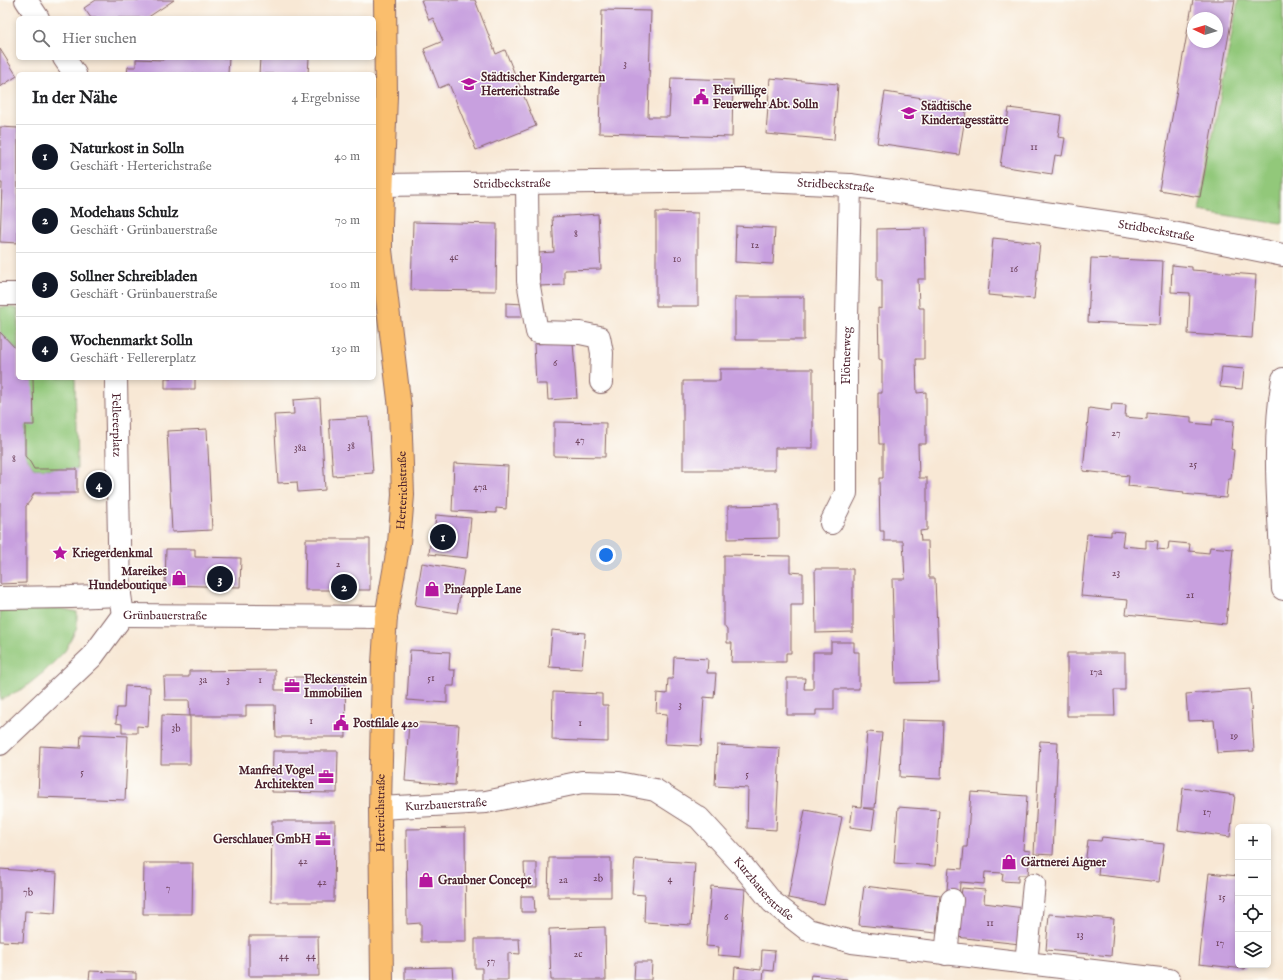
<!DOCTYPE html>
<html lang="de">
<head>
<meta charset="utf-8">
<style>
  body { margin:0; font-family:"IM FELL English",serif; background:#f2f2f2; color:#202124 }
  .controls { position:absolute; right:12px; bottom:12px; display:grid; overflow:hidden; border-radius:6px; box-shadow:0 2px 6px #0003 }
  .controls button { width:36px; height:36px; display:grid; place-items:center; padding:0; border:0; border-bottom:1px solid #e0e0e0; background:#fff; color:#202124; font:20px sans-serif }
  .compass { position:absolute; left:1187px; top:12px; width:36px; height:36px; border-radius:50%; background:#fff; box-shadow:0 2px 6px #0003; rotate:274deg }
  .you { position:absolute; left:606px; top:555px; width:14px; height:14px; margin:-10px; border:3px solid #fff; border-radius:50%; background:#1a73e8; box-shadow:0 0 0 6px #1a73e833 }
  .badge { display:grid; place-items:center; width:26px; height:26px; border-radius:50%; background:#111827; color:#fff; font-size:13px; font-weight:700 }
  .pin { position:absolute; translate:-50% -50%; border:2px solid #fff; box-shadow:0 1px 4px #0006 }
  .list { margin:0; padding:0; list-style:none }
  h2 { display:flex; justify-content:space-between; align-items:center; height:52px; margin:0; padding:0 16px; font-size:17px }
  h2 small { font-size:13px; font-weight:400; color:#757577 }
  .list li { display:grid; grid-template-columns:26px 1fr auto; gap:12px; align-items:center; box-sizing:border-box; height:64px; padding:0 16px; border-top:1px solid #e0e0e0 }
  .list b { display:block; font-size:15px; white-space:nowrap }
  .list p { margin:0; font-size:13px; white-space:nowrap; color:#757577 }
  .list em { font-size:13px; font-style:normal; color:#757577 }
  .icon { flex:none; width:22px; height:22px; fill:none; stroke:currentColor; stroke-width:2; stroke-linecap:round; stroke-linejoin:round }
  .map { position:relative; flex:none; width:1283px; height:980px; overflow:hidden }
  .search { position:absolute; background:#fff; box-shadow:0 2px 6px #0003; left:16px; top:16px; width:360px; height:44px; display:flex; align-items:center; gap:10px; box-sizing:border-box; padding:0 14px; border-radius:6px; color:#757577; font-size:15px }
  .panel { position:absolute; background:#fff; box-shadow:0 2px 6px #0003; left:16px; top:72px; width:360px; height:308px; border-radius:6px }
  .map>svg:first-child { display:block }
  .green { fill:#92c87a; stroke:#6e7452 }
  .building { fill:#c8a0df; fill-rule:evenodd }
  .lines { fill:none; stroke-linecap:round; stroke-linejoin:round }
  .minor-casing { stroke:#876566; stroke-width:24 }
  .major-casing { stroke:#876566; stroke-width:24 }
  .minor { stroke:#fff; stroke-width:22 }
  .major { stroke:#fabe6d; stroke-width:22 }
  .labels { text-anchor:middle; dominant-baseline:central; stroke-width:3; stroke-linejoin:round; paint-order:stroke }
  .number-label { font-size:10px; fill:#6a3f58 }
  .poi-label { font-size:12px; font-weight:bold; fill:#4a1f2b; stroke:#fdfcf7; text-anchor:start }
  .street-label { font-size:12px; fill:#4a1f2b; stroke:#fdfcf7 }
</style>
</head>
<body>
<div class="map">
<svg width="1283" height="980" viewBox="0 0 1283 980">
  <rect width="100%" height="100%" fill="#fdfcf7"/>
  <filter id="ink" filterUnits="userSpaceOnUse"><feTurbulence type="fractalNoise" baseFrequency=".025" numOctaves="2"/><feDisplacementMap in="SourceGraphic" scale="8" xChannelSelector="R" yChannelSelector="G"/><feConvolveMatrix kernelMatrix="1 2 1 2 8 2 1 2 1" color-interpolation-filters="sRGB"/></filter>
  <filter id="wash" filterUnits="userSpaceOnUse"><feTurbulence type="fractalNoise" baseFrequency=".012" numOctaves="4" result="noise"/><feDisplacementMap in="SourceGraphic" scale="16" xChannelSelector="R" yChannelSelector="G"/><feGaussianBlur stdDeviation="0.9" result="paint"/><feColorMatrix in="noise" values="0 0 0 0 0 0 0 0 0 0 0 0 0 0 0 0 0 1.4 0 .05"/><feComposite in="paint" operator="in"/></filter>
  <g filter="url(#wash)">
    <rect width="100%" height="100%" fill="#f8e8d5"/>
    <!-- green -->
    <path class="green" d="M1238 0H1283V223L1281 224 1199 211Z
      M0 307H11L18 309V351L0 332Z
      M33 378H75L77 469H34L30 462 25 456V425Z
      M60 608 77 612V628L65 651 45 671 24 688 0 700V611Z"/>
    <g id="blocks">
      <!-- building -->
      <path class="building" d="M96 0H174L147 18H91L84 8Z
        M421 0H475L496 54 505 50 536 126 476 150 449 84 439 88 424 49 443 41 433 18 429 20Z
        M1193 0H1235L1200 197 1159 190ZM1193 18H1217V42H1193Z
        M602 10 651 11 648 117H669L671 78 733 80 732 137 599 133Z
        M0 49 17 76 0 87Z
        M164 58H229L228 74H127L128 67H136V59L163 60Z
        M260 58H309L308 74H259Z
        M770 78 838 84 834 140 766 134Z
        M885 92 967 105 959 155 877 143Z
        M1009 108 1061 115 1058 137 1065 138 1062 156 1055 155 1052 174 1000 166Z
        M0 127 18 128V243L0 242 2 183H0Z
        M656 212 698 213V306H656Z
        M598 214 601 269 564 270V285L539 286 538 253 554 252 552 217Z
        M413 222 497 224 496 291 411 290Z
        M736 226 775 228 773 264 735 262Z
        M925 228 926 279H918L919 308H924V359H916L917 393 926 392V444H918L919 478H927V530L920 531 921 541H928L929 578H935L939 682 895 683 892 579H905L903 541H884V531H880L879 478H883V444H879L878 405V393H882V360L879 359 878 308 882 309V280H877V229Z
        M993 238 1040 243 1034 299 988 295Z
        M1091 258 1163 261 1160 325 1088 322Z
        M1172 265 1192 267V270L1256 275 1252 338 1188 334 1190 293 1171 292Z
        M735 297H804V340H735Z
        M506 303 524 304 523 317H506Z
        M0 332 18 351V378H33L34 425H25V456L30 462 34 469H77V493H34L30 501 26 506V583L0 584Z
        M573 342 577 398 548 400 547 384H536L534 344Z
        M1222 367 1244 369 1242 389 1220 387Z
        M720 369H813V448H775V470H683V381H720Z
        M165 378H195V389H165Z
        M320 398 325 490 298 492 297 482 278 483 274 415 294 414 293 400Z
        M1112 404 1126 405 1125 417 1147 419V413L1191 417V423L1212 425 1213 419 1234 421 1231 449 1234 450 1231 479H1228L1226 498 1183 494 1184 492 1128 486 1129 476 1083 471 1089 408 1111 411Z
        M369 417 373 473 333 476 329 419Z
        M554 422 606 423 605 457 554 456Z
        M207 429 212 530 172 532 167 431Z
        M454 463 508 466 506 509 496 508V513L452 511Z
        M779 505V538L728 539V506Z
        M436 515 471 518 467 558 429 554 431 535H434Z
        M1111 531 1124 532 1122 546 1146 548V540L1158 541 1157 549 1168 550 1169 542 1190 544 1189 551 1209 553 1210 547 1233 549 1226 624 1126 614 1128 600 1081 596 1087 534 1111 536Z
        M306 539H370V590H305Z
        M166 549H195V557L241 558 240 587 165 585Z
        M724 555 790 556V572L803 573V605H791V653H786V662H731L732 643H727V630L724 626Z
        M422 563 464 570 457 613 415 606Z
        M815 569H853V632L816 633Z
        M552 630 585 633 582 669 549 667Z
        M831 642H854V652H859V689H834V710H816V715H787V678H805L804 689H813V652H831Z
        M410 650 450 652 449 670H455L454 686H447V703L407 700Z
        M1067 653H1125V690H1114L1115 716H1067Z
        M674 657 708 659 707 673H716L714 698 704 697 701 746 665 744 667 714 656 713 657 693 667 694 668 679H673Z
        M275 670V690H287L286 677H345L346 737H276L275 705H246V716H190V764H161L162 715 190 716 189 700H165L164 677H189V671Z
        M125 686 150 687 148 727 137 726V733H122V724L116 723 117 708H124Z
        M1250 689 1254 751 1217 753 1214 720 1188 721 1186 694Z
        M553 692 602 694V705H608V742L552 740Z
        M902 720 943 721 941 779 900 777Z
        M409 722 459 725 455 785 405 781Z
        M867 732 882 733 875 808H863L875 810 872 830 850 827 853 806 861 807Z
        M81 734 128 736 125 800 38 797 40 746 80 748Z
        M1040 741 1058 742 1053 855 1034 854Z
        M717 745 780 748 776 830 747 828 748 788 715 786Z
        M273 751H338L337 793 272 792Z
        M1183 788 1235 795 1230 837 1178 830Z
        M971 792 1027 796 1023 850 1030 851 1028 875H1018V882L1002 881 1003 873 985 872 984 884 960 882 959 901 946 900 949 868 962 869 964 847H967Z
        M898 807 939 810 935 866 894 863Z
        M805 810 842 817 824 905 788 898Z
        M272 821H335L334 902H271Z
        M465 828 466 942H421V923L407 924 406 829Z
        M1102 837 1164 844 1159 882 1098 875 1099 866 1085 865 1088 840 1101 841Z
        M549 858H611V897H548Z
        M635 859 695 863 691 925 644 922 645 895 632 894Z
        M144 863H193L192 914H143Z
        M524 863H537V887H525Z
        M0 869 57 873 55 913 25 911 23 942 0 941Z
        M1209 873 1238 876V965H1246L1245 969 1199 964Z
        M711 886 745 889 740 957 718 955 719 947 706 946Z
        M864 886 940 895 936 933 859 925Z
        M962 888 985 890 984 903 1024 908 1020 944 956 937Z
        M521 896H534L535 912H521Z
        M1049 914 1114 919 1111 956 1046 950Z
        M605 927 606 980H551L549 929Z
        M249 936H318L319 976H249Z
        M475 939H519L520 954 508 953V980H482V968H475Z
        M762 950 775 951 773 971 764 970 763 980H734L735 967 761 970Z
        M635 962H652L651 980H634Z
        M452 967 453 980H405V968Z
        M90 971 136 973V980H89Z
        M811 975 847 979V980H810Z"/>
    </g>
  </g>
  <g filter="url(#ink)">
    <use href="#blocks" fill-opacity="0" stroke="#876566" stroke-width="1"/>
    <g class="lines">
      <defs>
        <g id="minor">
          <path d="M26 0 38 18"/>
          <path d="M64 58 75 74"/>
          <path d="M527 183 528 281 537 332 580 333 599 337 602 353 601 382"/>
          <path id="s1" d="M382 185 743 180 850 185 1148 228 1283 255"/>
          <path d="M0 294H18"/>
          <path id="s2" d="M116 378 120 595 123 615"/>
          <path d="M1283 379C1271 448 1280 519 1283 589"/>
          <path id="s3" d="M831 523 846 493V361L850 185"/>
          <path d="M0 598 71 597 120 595"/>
          <path id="s4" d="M123 615 386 617"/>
          <path d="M0 744 92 657 123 615"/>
          <path id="s5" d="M380 808 486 802 582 782 619 783 655 790 699 818 741 864 772 902 808 930 852 942 1169 980"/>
          <path d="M946 954 952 900"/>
          <path d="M1026 963 1034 884"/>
        </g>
        <g id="major">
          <path id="s6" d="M382 980 380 808 383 663 386 617 399 543 403 495 400 408 381 250V223L386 96 385 0"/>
        </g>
      </defs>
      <!-- minor casing -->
      <use href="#minor" class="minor-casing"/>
      <!-- major casing -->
      <use href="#major" class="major-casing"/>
      <!-- minor -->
      <use href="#minor" class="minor"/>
      <!-- major -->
      <use href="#major" class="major"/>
    </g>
  </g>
  <!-- icons -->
  <defs>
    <symbol id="school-bare" viewBox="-9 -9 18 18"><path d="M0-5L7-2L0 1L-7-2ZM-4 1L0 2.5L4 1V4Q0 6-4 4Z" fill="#b5179e" stroke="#fdfcf7" stroke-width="2.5" paint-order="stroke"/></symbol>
    <symbol id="civic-bare" viewBox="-9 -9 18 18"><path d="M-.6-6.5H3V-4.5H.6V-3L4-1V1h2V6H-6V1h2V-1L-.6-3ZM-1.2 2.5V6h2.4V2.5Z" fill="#b5179e" stroke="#fdfcf7" stroke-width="2.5" paint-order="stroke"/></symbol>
    <symbol id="sight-bare" viewBox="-9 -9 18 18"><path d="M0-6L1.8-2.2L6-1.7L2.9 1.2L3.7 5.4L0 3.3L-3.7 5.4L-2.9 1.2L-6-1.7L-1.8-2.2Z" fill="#b5179e" stroke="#fdfcf7" stroke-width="2.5" paint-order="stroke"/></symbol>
    <symbol id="shop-bare" viewBox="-9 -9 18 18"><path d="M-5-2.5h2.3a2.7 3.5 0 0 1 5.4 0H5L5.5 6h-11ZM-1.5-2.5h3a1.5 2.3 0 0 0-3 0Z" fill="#b5179e" stroke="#fdfcf7" stroke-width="2.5" paint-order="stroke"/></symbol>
    <symbol id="office-bare" viewBox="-9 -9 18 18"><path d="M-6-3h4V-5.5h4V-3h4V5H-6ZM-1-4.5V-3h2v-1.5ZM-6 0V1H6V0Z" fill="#b5179e" stroke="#fdfcf7" stroke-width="2.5" paint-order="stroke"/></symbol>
  </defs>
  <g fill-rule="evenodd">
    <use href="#school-bare" x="458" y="73" width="22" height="22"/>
    <use href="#civic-bare" x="690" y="86" width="22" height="22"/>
    <use href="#school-bare" x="898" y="102" width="22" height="22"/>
    <use href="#sight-bare" x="49" y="542" width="22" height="22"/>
    <use href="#shop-bare" x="168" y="567" width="22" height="22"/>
    <use href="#shop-bare" x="421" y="578" width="22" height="22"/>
    <use href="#office-bare" x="281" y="675" width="22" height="22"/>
    <use href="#civic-bare" x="330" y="712" width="22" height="22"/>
    <use href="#office-bare" x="315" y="766" width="22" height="22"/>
    <use href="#office-bare" x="312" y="828" width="22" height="22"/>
    <use href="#shop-bare" x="998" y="851" width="22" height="22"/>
    <use href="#shop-bare" x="415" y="869" width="22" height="22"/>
  </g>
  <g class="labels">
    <!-- number labels -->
    <g class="number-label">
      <text x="625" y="64">3</text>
      <text x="1034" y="147">11</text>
      <text x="576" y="234">8</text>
      <text x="755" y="245">12</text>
      <text x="454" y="257">4c</text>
      <text x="677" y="259">10</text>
      <text x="1014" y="269">16</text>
      <text x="555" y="363">6</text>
      <text x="1116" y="433">27</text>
      <text x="580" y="440">47</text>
      <text x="351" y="446">38</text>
      <text x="300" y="448">38a</text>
      <text x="14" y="459">8</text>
      <text x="1193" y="464">25</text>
      <text x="480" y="487">47a</text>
      <text x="338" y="564">2</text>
      <text x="1116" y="573">23</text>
      <text x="1190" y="595">21</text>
      <text x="1096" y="672">17a</text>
      <text x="431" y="678">51</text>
      <text x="203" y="680">3a</text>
      <text x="228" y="680">3</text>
      <text x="260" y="680">1</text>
      <text x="680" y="705">3</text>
      <text x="311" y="721">1</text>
      <text x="580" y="723">1</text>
      <text x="176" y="728">3b</text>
      <text x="1234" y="736">19</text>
      <text x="82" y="772">5</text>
      <text x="747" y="774">5</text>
      <text x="1207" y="812">17</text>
      <text x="303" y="861">42</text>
      <text x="598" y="878">2b</text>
      <text x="670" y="879">4</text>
      <text x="563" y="880">2a</text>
      <text x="322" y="882">42</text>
      <text x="168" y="888">7</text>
      <text x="28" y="892">7b</text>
      <text x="1222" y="897">15</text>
      <text x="726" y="917">6</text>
      <text x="990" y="923">11</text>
      <text x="1080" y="935">13</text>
      <text x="1220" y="943">17</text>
      <text x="578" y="954">2c</text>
      <text x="284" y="956">44</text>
      <text x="311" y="956">44</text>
      <text x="491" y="961">57</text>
    </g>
    <!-- poi labels -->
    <g class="poi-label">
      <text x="481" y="77">Städtischer Kindergarten<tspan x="481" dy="14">Herterichstraße</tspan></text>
      <text x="713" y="90">Freiwillige<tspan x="713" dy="14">Feuerwehr Abt. Solln</tspan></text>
      <text x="921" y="106">Städtische<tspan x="921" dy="14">Kindertagesstätte</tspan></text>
      <text x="72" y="553">Kriegerdenkmal</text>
      <text x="167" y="571" text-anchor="end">Mareikes<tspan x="167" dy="14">Hundeboutique</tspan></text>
      <text x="444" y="589">Pineapple Lane</text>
      <text x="304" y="679">Fleckenstein<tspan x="304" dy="14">Immobilien</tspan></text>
      <text x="353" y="723">Postfilale 420</text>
      <text x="314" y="770" text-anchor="end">Manfred Vogel<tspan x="314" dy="14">Architekten</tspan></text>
      <text x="311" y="839" text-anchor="end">Gerschlauer GmbH</text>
      <text x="1021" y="862">Gärtnerei Aigner</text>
      <text x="438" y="880">Graubner Concept</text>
    </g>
    <!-- street labels -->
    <g class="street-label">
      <text stroke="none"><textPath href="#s1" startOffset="130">Stridbeckstraße</textPath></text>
      <text stroke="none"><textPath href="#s1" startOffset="454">Stridbeckstraße</textPath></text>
      <text stroke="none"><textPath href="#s1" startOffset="778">Stridbeckstraße</textPath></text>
      <text stroke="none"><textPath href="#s3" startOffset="171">Flötnerweg</textPath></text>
      <text stroke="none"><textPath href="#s2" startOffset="47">Fellererplatz</textPath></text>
      <text stroke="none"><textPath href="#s6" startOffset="491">Herterichstraße</textPath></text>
      <text stroke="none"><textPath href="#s4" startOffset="42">Grünbauerstraße</textPath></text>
      <text stroke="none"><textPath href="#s5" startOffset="66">Kurzbauerstraße</textPath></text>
      <text stroke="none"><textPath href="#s6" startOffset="167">Herterichstraße</textPath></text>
      <text stroke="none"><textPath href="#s5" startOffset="426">Kurzbauerstraße</textPath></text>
    </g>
  </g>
</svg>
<div class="controls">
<button>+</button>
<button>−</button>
<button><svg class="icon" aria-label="locate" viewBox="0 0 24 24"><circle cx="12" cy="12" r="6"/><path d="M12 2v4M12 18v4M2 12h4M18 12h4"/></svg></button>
<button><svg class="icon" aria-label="layers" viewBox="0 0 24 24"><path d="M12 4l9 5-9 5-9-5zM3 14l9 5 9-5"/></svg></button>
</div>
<svg class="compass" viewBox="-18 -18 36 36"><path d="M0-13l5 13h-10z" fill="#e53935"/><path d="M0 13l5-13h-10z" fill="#757577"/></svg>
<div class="you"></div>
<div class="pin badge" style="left:443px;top:537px">1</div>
<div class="pin badge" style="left:344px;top:587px">2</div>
<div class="pin badge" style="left:220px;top:579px">3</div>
<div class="pin badge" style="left:99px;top:485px">4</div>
<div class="search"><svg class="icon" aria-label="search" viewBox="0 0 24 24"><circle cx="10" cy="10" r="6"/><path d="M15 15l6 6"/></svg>Hier suchen</div>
<section class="panel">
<h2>In der Nähe<small>4 Ergebnisse</small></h2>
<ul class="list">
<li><span class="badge">1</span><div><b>Naturkost in Solln</b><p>Geschäft · Herterichstraße</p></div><em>40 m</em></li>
<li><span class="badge">2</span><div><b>Modehaus Schulz</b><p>Geschäft · Grünbauerstraße</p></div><em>70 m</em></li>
<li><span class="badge">3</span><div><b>Sollner Schreibladen</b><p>Geschäft · Grünbauerstraße</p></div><em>100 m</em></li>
<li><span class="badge">4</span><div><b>Wochenmarkt Solln</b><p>Geschäft · Fellererplatz</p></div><em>130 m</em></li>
</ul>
</section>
</div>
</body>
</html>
